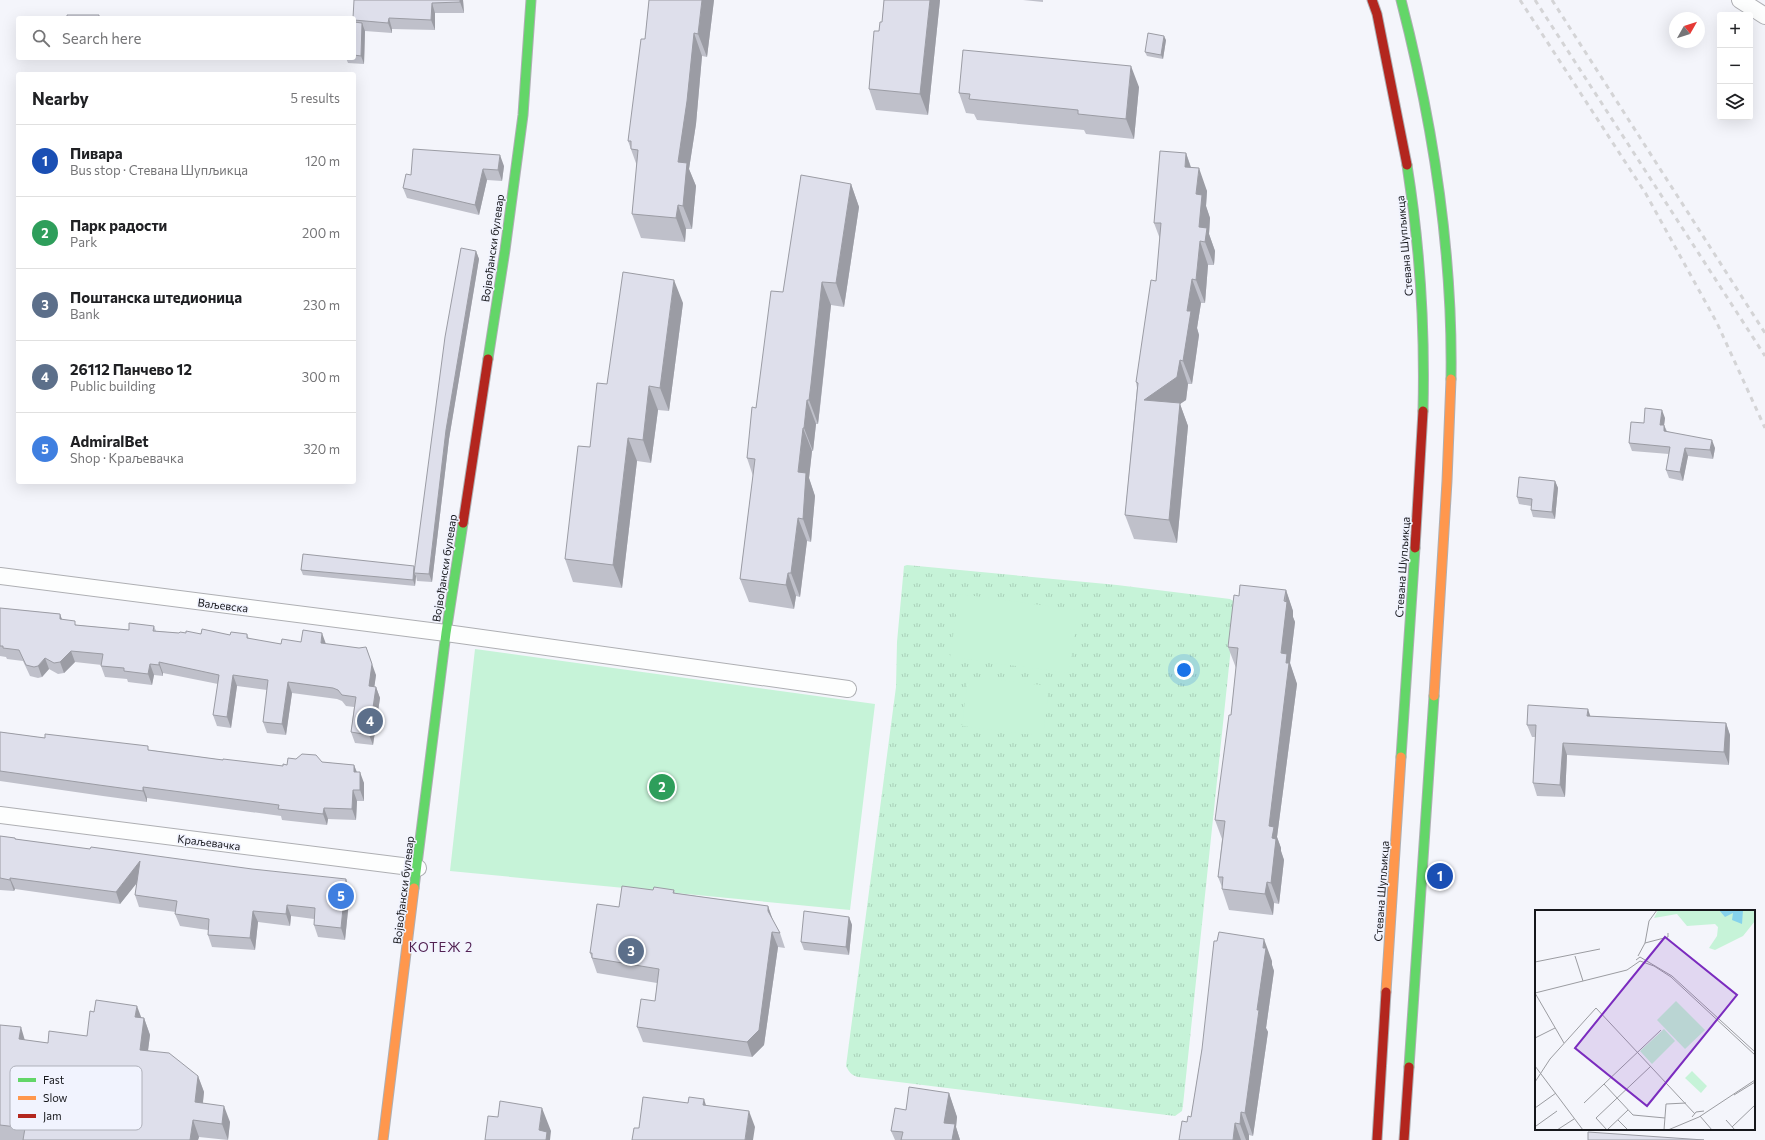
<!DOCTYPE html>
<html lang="en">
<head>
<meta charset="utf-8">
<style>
  body { margin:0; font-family:Commissioner,sans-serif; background:#f2f2f2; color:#202124 }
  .controls { position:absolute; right:12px; top:12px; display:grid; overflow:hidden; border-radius:4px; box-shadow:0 4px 16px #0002 }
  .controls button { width:36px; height:36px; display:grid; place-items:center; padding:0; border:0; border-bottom:1px solid #e0e0e0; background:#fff; color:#202124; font:20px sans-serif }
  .compass { position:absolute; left:1669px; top:12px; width:36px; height:36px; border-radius:50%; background:#fff; box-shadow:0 4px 16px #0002; rotate:51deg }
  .you { position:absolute; left:1184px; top:670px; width:14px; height:14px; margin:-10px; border:3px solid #fff; border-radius:50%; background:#1a73e8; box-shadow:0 0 0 6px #1a73e833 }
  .badge { display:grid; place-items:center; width:26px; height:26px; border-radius:50%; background:#0f766e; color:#fff; font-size:13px; font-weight:700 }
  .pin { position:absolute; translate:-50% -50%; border:2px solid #fff; box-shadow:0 1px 4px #0006 }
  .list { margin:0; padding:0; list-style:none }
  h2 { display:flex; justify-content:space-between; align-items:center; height:52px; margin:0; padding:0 16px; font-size:17px }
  h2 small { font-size:13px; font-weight:400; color:#757577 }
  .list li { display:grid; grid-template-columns:26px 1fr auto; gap:12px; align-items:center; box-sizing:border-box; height:72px; padding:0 16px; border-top:1px solid #e0e0e0 }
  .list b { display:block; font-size:15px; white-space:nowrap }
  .list p { margin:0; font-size:13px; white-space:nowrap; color:#757577 }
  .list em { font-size:13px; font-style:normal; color:#757577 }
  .icon { flex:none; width:22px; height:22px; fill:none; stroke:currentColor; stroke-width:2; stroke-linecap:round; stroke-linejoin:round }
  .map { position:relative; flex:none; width:1765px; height:1140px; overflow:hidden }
  .search { position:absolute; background:#fff; box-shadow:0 4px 16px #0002; left:16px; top:16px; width:340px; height:44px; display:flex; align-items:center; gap:10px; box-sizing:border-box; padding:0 14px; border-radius:4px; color:#757577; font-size:15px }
  .panel { position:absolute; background:#fff; box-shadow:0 4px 16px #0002; left:16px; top:72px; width:340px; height:412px; border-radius:4px }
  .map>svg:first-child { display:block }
  .grass { fill:url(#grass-tufts) }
  .park { fill:#c6f3d8 }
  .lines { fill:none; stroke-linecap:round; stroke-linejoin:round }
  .street-casing { stroke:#aeafb3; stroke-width:18 }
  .fast-casing { stroke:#aeafb3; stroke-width:11 }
  .slow-casing { stroke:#aeafb3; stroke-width:11 }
  .jam-casing { stroke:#aeafb3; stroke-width:11 }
  .street { stroke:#fdfefe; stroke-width:16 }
  .fast { stroke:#63d668; stroke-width:9 }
  .slow { stroke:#ff974d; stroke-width:9 }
  .jam { stroke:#b3261e; stroke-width:9 }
  .rail { stroke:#d4d4d6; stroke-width:3; stroke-dasharray:5 5; stroke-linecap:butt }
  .wall { fill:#bfc0ca }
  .shaded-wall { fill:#9b9ca4 }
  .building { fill:#dedfeb; stroke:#9b9ca4 }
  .labels { text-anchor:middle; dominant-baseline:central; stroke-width:3; stroke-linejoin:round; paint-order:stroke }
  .street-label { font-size:11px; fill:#16171b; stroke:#f1f3fe }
  .quarter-label { font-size:13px; letter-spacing:1px; fill:#522152; stroke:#f1f3fe }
  .inset-road { fill:none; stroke:#9b9ca1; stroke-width:1 }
  .view { fill:#7b2cbf; fill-opacity:0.15; stroke:#7b2cbf; stroke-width:2 }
  .inset-edge { fill:none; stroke:#16171b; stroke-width:2 }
  .key { fill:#f1f3fe; stroke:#afb1ba; stroke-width:1 }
  .key-label { font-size:11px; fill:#16171b }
</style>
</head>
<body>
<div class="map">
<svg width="1765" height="1140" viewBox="0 0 1765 1140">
  <defs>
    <pattern id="grass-tufts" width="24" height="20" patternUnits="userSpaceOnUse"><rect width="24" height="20" fill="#c6f3d8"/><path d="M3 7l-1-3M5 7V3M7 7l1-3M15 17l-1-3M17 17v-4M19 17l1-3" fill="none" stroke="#a9d0b9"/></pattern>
  </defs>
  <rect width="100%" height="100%" fill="#f4f5fb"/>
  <!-- grass -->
  <path class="grass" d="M907 565 1117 585 1230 599 1235 602V609L1183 1105 1182 1111 1175 1116 858 1077C851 1075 849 1072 846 1066L896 687 897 642 904 566Z"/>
  <!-- park -->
  <path class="park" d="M959 594 1078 610 1069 673 950 657Z
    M475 649 875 704 850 910 450 871Z
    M968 676 1049 686 1043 736 962 726Z"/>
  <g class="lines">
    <defs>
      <path id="street" d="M1740 0 1765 16
        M0 576 446 633 848 689
        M0 815 418 868"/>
      <path id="fast" d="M1401 0C1433 124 1453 251 1451 379
        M1407 165C1420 246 1425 329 1423 411
        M488 359 505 250 523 115 531 0
        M1401 757 1415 548
        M414 888 446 633 463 523
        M1409 1067 1434 696"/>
      <path id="slow" d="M1434 696 1447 481 1451 379
        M1386 992 1401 757
        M383 1140 414 888"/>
      <path id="jam" d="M1372 0 1377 14 1407 165
        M463 523 488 359
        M1415 548 1423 411
        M1377 1140 1386 992
        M1404 1140 1409 1067"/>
    </defs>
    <!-- street casing -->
    <use href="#street" class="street-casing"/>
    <!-- fast casing -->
    <use href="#fast" class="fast-casing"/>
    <!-- slow casing -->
    <use href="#slow" class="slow-casing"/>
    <!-- jam casing -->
    <use href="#jam" class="jam-casing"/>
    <!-- street -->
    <use href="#street" class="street"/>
    <!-- fast -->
    <use href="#fast" class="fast"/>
    <!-- slow -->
    <use href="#slow" class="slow"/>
    <!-- jam -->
    <use href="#jam" class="jam"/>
    <!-- rail -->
    <path class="rail" d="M1520 0 1646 194 1717 323 1765 428
      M1535 0 1765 356
      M1552 0 1765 333"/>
  </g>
  <!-- wall -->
  <path class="wall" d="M354 0H463L464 13H435V30L392 29V33L365 31 364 64 348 63 346 58H354Z
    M649 0H714L707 57 702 56 696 124 689 169 696 186 692 229H686L685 242 641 238 632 214 637 166 628 141 645 39Z
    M884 0H940L928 115 876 110 869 89 879 31 882 22Z
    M1023 0H1043V2Z
    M1166 40 1163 59 1147 56 1145 52Z
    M1139 87 1134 139 1086 134 1084 130 977 120 974 114 966 113 959 93Z
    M1186 153 1191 167 1207 191 1206 206 1210 218 1209 234 1215 251 1214 265H1208L1205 303H1201L1197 328 1199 335 1192 384H1188L1186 400 1180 404 1188 426 1177 543 1134 539 1125 515 1137 388 1136 382 1156 281 1160 239 1154 223Z
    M504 166 502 181 487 180 479 215 407 198 403 188 411 175Z
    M851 184 859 207 844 307 831 305 820 408 818 424H816L813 451H812L809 478 815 496 811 542 807 541 800 597 796 596 794 609 749 602 740 579 753 476 747 458 756 408 783 292Z
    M476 251 479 259 449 439 432 582 417 581 416 576 415 586 303 575 301 570 414 566 415 569Z
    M683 303 669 411 658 410 651 463 637 461 622 588 573 582 565 559 590 447 607 384Z
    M1665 418 1664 425 1667 431 1715 448 1713 459 1688 456 1683 481 1669 478 1666 470 1669 454 1632 451 1629 443 1644 423Z
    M1555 481 1558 488 1555 519 1533 517 1531 510V506L1519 504 1517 497Z
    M1286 590 1293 611V617L1295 622 1290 663 1297 684 1277 837 1281 848V851L1284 860 1279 904 1274 903 1273 915 1229 910 1222 889V887L1218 877 1222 839 1215 820 1231 715 1236 668 1228 647 1239 596Z
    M0 608 60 614 62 620 77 625 129 630 154 626 156 631 179 633 230 635 247 634 249 639 281 644 301 642 326 644 376 675 374 687H376L380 698 373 745 355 743 351 732 354 707 346 706 342 701 337 699 292 693 286 735 267 733 263 722 267 690 237 686 231 728 217 726 213 715 218 684 163 673V676L154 675 152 685 128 682 127 679 105 677 101 666 102 665 75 662 64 673 58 674 49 669 42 677 38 678 30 676 23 661 7 659 6 657 0 656Z
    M1591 716 1726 723 1730 735 1729 765 1567 755 1565 797 1537 796 1533 783 1535 737H1532L1527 725Z
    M0 732 45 738 150 750 223 760 283 766 287 765 322 762 354 765 357 772 364 783V801H357L356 820 328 819 327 825 282 820 281 816 147 798V802L103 796 0 781Z
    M0 836 15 838 16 839 350 891 345 940 318 937 314 925V919L291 916 290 926 258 922 255 950 212 947 208 935V930L180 926 175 914 176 912 139 907 135 895 137 882 120 904 15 889 14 891 0 890Z
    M653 890H674L675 893 768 906 773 920 780 933 785 948 778 947 764 1045 752 1057 643 1042 637 1027 655 1001 657 983 597 973 590 953 619 907Z
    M849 917 852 925 849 955 804 950 801 942Z
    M1272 961V965L1274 971 1266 1028 1268 1032 1253 1136 1249 1135V1140H1179L1187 1122 1191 1117 1202 1049Z
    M94 1012 144 1018 150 1035 148 1050 198 1076 204 1092 203 1103 230 1122 228 1140 199 1137 198 1140H0V1025L25 1040 48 1043 87 1036Z
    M949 1093 957 1117 956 1127 960 1140H895L891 1131 906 1110Z"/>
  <!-- shaded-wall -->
  <path class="shaded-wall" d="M460 0H463L464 13 460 2Z
    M702 0H714L707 57 698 34Z
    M930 0H940L928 115 920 94Z
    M432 3 435 13V30L431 20Z
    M389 18 392 29V33L388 23Z
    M362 23 365 31 364 64 361 56Z
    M694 33 702 56 696 124 689 169 696 186 692 229 683 206 678 162Z
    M1164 36 1166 40 1163 59 1161 55Z
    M1131 66 1139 87 1134 139 1126 119Z
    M1186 153 1194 177 1185 167Z
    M500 155 504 166 502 181 498 170Z
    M1199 168 1207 191 1206 206 1210 218 1209 234 1215 251 1214 265 1205 242 1199 227 1196 194Z
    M483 169 487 180 479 215 475 205Z
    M851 184 859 207 844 307 836 283Z
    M678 205 686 229 685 242 676 218Z
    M1200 241 1208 265 1205 303 1196 280Z
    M476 251 479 259 449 439 432 582 429 574 446 430Z
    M1192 279 1201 303 1197 328 1199 335 1192 384 1183 361 1187 311Z
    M674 280 683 303 669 411 660 388Z
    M822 282 831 305 818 424 809 400Z
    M1180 360 1188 384 1186 400 1180 404 1188 426 1177 543 1169 520 1144 400Z
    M649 386 658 410 651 463 643 440Z
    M807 400 816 424 813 451 804 428Z
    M1662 410 1665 418 1663 433 1660 425Z
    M1664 425 1667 433 1664 431Z
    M803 428 812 451 809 478 815 496 811 542 803 519 798 472Z
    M628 438 637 461 622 588 613 565Z
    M1712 440 1715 448 1713 459 1710 450Z
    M1685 448 1688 456 1683 481 1680 472Z
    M1555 481 1558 488 1555 519 1552 512Z
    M798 518 807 541 800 597 791 573Z
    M414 566 416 572 414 573 416 576 415 586 413 580Z
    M788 573 796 596 794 609 786 585Z
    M1286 590 1293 611V617L1295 622 1290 663 1297 684 1277 837 1281 848V851L1284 860 1279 904 1271 883 1269 826Z
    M60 614 64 625 60 619Z
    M322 633 326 644 321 643Z
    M366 647 376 675 373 697 369 686Z
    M71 651 75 662 64 673 60 662Z
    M45 658 49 669 42 677 38 666Z
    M159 662 163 673V676L159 665Z
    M150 664 154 675 152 685 148 674Z
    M233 675 237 686 231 728 227 717Z
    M288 682 292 693 286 735 282 724Z
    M376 687 380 698 373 745 369 735Z
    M1588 709 1592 721 1587 716Z
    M1726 723 1730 735 1729 765 1724 752Z
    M1563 743 1567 755 1565 797 1560 785Z
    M354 765 358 776 354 772Z
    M360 772 364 783V801L360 790Z
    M143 787 147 798V802L143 791Z
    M353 790 357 801 356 820 352 809Z
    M324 808 328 819 327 825 323 814Z
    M140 861 145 873 120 904 116 892Z
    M10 878 15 889 14 891 10 880Z
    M346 879 350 891 345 940 341 928Z
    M1267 882 1274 903 1273 915 1265 894Z
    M287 905 291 916 290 926 286 914Z
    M768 906 773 921 768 911Z
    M253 911 258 922 255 950 250 938Z
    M849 917 852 925 849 955 846 947Z
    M772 932 778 947 764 1045 752 1057 747 1042Z
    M1264 939 1272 961V965L1274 971 1266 1028 1268 1032 1253 1136 1245 1113 1257 1010Z
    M137 1006 143 1022 135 1017Z
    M144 1018 150 1035 146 1066 140 1050Z
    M21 1027 26 1044 19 1039Z
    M198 1076 204 1092 201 1118 195 1102Z
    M949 1093 957 1117 956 1127 960 1140H950L944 1123Z
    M704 1099 709 1115 703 1105Z
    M224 1106 230 1122 228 1140 222 1124Z
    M542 1108 551 1131 550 1140H543L539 1130Z
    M749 1111 755 1127 753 1140H745Z
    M1241 1112 1249 1135V1140H1246L1240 1124Z
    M193 1120 199 1137 198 1140H190Z
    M1235 1123 1241 1140H1233Z"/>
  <!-- building -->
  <path class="building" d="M354 0H460V2L432 3 431 20 389 18 388 23 354 20V18H353Z
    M649 0H702L698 34 694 33 687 101 678 162 687 163 683 206 678 205 676 218 632 214 638 150 631 149V141H628L641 39H645Z
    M884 0H930L920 94 869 89 874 31H879L880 22H882Z
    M67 15H99V18H67Z
    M146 17H175V18H146Z
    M354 22 362 23 361 56 354 55Z
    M1148 33 1164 36 1161 55 1145 52Z
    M963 50 1131 66 1126 119 1078 114V110L969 99 970 94 959 93Z
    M413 149 500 155 498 170 483 169 475 205 403 188 406 174 411 175Z
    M1160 151 1186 153 1185 167 1199 168 1196 194 1202 195 1199 227 1207 228 1205 242 1200 241 1196 280 1192 279 1187 311H1191L1183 361 1180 360 1177 377 1144 400 1180 403 1169 520 1125 515 1138 383 1136 382 1151 280 1156 281 1161 223H1154Z
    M801 175 851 184 836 283 822 282 811 384 809 400H807L804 428H803L798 472 806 473 803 519 798 518 791 573H788L786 585 740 579 755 459 747 458 752 407 756 408 771 291 783 292Z
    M461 248 476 251 446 430 429 574 414 573 445 337Z
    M623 272 674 280 660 388 649 386 643 440 628 438 613 565 565 559 578 446 590 447 597 383 607 384Z
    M1645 408 1662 410 1660 425H1664V431L1712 440 1710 450 1685 448 1680 472 1666 470 1670 447 1629 443 1631 422 1644 423Z
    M1519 477 1555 481 1552 512 1531 510 1532 499 1517 497Z
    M303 554 414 566 413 580 301 570Z
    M1240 585 1286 590 1284 601 1287 602 1281 653 1287 654 1286 663H1289L1269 826 1274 827 1272 838 1276 839 1271 883 1267 882 1265 894 1222 889 1223 877H1218L1225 821 1215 820 1229 715H1231L1238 648 1228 647 1234 595 1239 596Z
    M0 608 60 614V619L75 621V625L129 630V623L154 626 153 631 179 633 180 632 186 633V631L201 634 202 629 230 635 231 632 247 634V638L281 644 282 639 301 642 303 630 322 633 321 643 359 648 366 647 372 664 369 686 376 687 369 735 351 732 356 697 342 695 338 690 333 688 288 682 282 724 263 722 268 680 233 675 227 717 213 715 219 675 159 662V665L150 664 148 674 124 671V668L101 666 103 654 71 651 60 662 54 663 45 658 38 666 34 667 26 665 19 650 3 648V646H0Z
    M1528 705 1588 709 1587 716 1726 723 1724 752 1563 743 1560 785 1533 783 1536 725H1527Z
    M0 732 45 738V734L148 746V750L223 760V759L283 766V764L287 765 288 758 296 759 302 754 316 755 322 762 354 765V772H360V790H353L352 809 324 808 323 814 278 809 279 805 143 787V791L99 785 0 771Z
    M0 836 15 838V839L90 849 91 847 252 869 346 879 341 928 314 925 315 908 287 905 286 914 253 911 250 938 208 935 209 919 175 914 177 901 135 895 140 861 116 892 10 878V880L0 878Z
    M622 886 653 890 654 887 674 890 673 893 768 906V911L780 933 772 932 759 1030 747 1042 637 1027 641 999 655 1001 659 969 592 958V953H590L597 904 619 907Z
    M804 911 849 917 846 947 801 942Z
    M1219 932 1264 939 1263 948H1266L1257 1010H1259L1245 1113 1241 1112 1240 1124 1235 1123 1233 1140H1179L1182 1121 1187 1122 1188 1116 1191 1117 1202 1049 1214 941H1217Z
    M96 1000 137 1006 135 1017 144 1018 140 1050 169 1053 198 1076 195 1102 224 1106 222 1124 193 1120 190 1140H23L25 1128 0 1125V1025L21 1027 19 1039 48 1043 49 1031 87 1036 90 1011 94 1012Z
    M909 1087 949 1093 944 1123 955 1124 952 1140H901L903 1132 891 1131 895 1108 906 1110Z
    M643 1097 688 1103 689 1097 704 1099 703 1105 749 1111 745 1140H632L634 1128H639Z
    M500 1101 542 1108 539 1130 547 1132 546 1140H485L488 1116 498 1117Z
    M1588 1132 1704 1140H1588Z"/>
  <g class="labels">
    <!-- street labels -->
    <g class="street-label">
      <text transform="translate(1404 246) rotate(-95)">Стевана Шупљикца</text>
      <text transform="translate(492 248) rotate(-82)">Војвођански булевар</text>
      <text transform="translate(1402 567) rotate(-86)">Стевана Шупљикца</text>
      <text transform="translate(444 568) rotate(-81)">Војвођански булевар</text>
      <text transform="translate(223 605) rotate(7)">Ваљевска</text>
      <text transform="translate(209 842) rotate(7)">Краљевачка</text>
      <text transform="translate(403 890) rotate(-83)">Војвођански булевар</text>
      <text transform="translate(1381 891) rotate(-86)">Стевана Шупљикца</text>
    </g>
    <!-- quarter labels -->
    <g class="quarter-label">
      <text x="441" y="947">КОТЕЖ 2</text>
    </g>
  </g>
  <!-- overview -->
  <g transform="translate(1535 910)">
    <rect width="220" height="220" fill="#f4f5fb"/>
    <path d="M141 91 170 120 150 139 122 110Z" fill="#c6f3d8"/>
    <path d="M123 0H220V11L208 26 180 40 174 38 182 26 183 17 180 14 152 16 142 4 119 8Z" fill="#c6f3d8"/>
    <path d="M129 119 140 131 117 154 105 141ZM157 161 172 176 166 183 150 168Z" fill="#c6f3d8"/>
    <path d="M184 0H208L207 14 197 10 198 3 190 7Z" fill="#85d2ec"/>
    <path class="inset-road" d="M110 33 133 27V23M40 46 48 71M103 46 110 33 114 11 122 0M101 50 105 47 137 66 220 142M105 51 119 56 136 67 220 145M0 52 65 39M0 83 29 133M0 83 92 60 105 51M0 128 20 118M0 156 48 220M0 172 15 149 61 98 160 204M69 174 98 205 130 208M199 185 220 172M49 193 126 120M0 198 21 183M165 206 177 220M157 207 161 202 169 201M83 210 93 220M191 210 200 220M1 216 22 201M197 217 220 195M22 220 39 209M72 220 61 208 116 156M72 220 93 200M129 220 131 194 151 193M133 220 164 207 220 170"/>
    <path class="view" d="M130 27 202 85 112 196 40 138Z"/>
    <rect width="220" height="220" class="inset-edge"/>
  </g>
  <!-- legend -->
  <rect x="10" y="1066" width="132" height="64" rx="6" class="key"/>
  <rect x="18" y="1078" width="18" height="4" fill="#63d668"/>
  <rect x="18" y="1096" width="18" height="4" fill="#ff974d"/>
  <rect x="18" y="1114" width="18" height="4" fill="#b3261e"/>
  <g class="key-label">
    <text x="43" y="1084">Fast</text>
    <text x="43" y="1102">Slow</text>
    <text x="43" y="1120">Jam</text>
  </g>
</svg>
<div class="controls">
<button>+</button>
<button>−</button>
<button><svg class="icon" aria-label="layers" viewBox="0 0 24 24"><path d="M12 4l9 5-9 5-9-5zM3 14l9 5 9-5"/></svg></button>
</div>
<svg class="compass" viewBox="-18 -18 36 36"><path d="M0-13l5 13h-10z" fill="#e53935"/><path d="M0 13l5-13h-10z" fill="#757577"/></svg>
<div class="you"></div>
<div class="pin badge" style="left:1440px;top:876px;background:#1a4fb4">1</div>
<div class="pin badge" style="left:662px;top:787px;background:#2e9e5b">2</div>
<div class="pin badge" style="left:631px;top:951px;background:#5c6f8a">3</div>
<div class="pin badge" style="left:370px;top:721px;background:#5c6f8a">4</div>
<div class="pin badge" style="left:341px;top:896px;background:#3f7fe0">5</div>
<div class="search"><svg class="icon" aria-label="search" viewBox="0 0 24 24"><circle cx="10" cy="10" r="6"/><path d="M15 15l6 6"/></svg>Search here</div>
<section class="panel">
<h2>Nearby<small>5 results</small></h2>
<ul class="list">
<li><span class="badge" style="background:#1a4fb4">1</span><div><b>Пивара</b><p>Bus stop · Стевана Шупљикца</p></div><em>120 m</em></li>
<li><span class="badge" style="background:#2e9e5b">2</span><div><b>Парк радости</b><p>Park</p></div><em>200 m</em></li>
<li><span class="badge" style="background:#5c6f8a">3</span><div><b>Поштанска штедионица</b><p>Bank</p></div><em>230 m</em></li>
<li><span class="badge" style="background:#5c6f8a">4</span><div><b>26112 Панчево 12</b><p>Public building</p></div><em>300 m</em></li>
<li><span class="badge" style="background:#3f7fe0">5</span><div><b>AdmiralBet</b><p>Shop · Краљевачка</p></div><em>320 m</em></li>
</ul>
</section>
</div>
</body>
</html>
